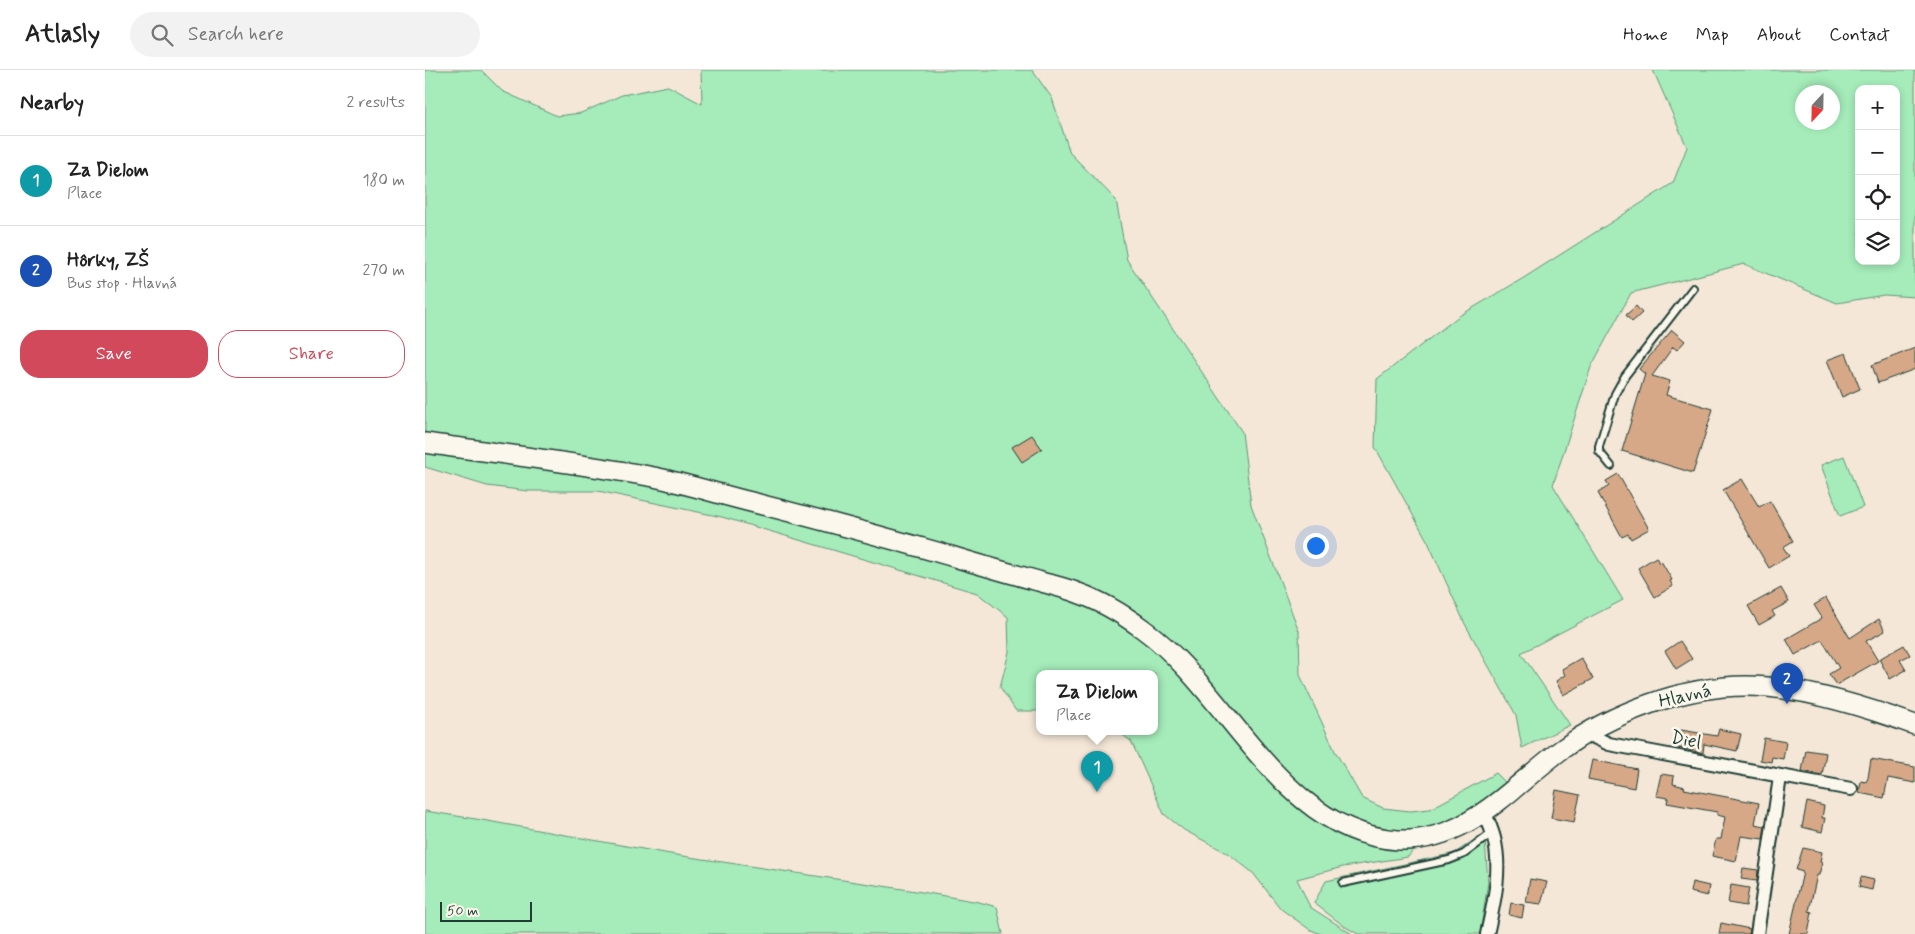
<!DOCTYPE html>
<html lang="en">
<head>
<meta charset="utf-8">
<style>
  body { margin:0; font-family:Mynerve,sans-serif; background:#f2f2f2; color:#222 }
  .controls { position:absolute; right:15px; top:15px; display:grid; overflow:hidden; border-radius:10px; box-shadow:0 2px 8px #0003 }
  .controls button { width:45px; height:45px; display:grid; place-items:center; padding:0; border:0; border-bottom:1px solid #e0e0e0; background:#fff; color:#222; font:25px sans-serif }
  .compass { position:absolute; left:1370px; top:15px; width:45px; height:45px; border-radius:50%; background:#fff; box-shadow:0 2px 8px #0003; rotate:202deg }
  .scale { position:absolute; left:15px; bottom:12px; width:92px; box-sizing:border-box; padding-left:5px; border:2px solid #1f3d34; border-top:0; font-size:14px; line-height:18px; white-space:nowrap; color:#1f3d34; -webkit-text-stroke:4px #fbf7ec; paint-order:stroke }
  .you { position:absolute; left:890px; top:475px; width:18px; height:18px; margin:-12px; border:4px solid #fff; border-radius:50%; background:#1a73e8; box-shadow:0 0 0 8px #1a73e833 }
  .badge { display:grid; place-items:center; width:32px; height:32px; border-radius:50%; background:#d1495b; color:#fff; font-size:16px; font-weight:700 }
  .pin { position:absolute; translate:-50% -41px; filter:drop-shadow(0 1px 2px #0008) }
  .pin::after { content:''; position:absolute; top:26px; width:18px; height:15px; background:inherit; clip-path:polygon(0 0,100% 0,50% 100%) }
  .popup { position:absolute; left:611px; top:600px; width:122px; height:65px; box-sizing:border-box; display:grid; place-content:center; border-radius:10px; background:#fff; filter:drop-shadow(0 1px 4px #0005); font-size:16px; white-space:nowrap; color:#767676 }
  .popup b { font-size:19px; color:#222 }
  .popup::after { content:''; position:absolute; left:50%; top:100%; margin-left:-10px; border:10px solid transparent; border-top-color:#fff }
  .list { margin:0; padding:0; list-style:none }
  h2 { display:flex; justify-content:space-between; align-items:center; height:65px; margin:0; padding:0 20px; font-size:21px }
  h2 small { font-size:16px; font-weight:400; color:#767676 }
  .list li { display:grid; grid-template-columns:32px 1fr auto; gap:15px; align-items:center; box-sizing:border-box; height:90px; padding:0 20px; border-top:1px solid #e0e0e0 }
  .list b { display:block; font-size:19px; white-space:nowrap }
  .list p { margin:0; font-size:16px; white-space:nowrap; color:#767676 }
  .list em { font-size:16px; font-style:normal; color:#767676 }
  .actions { display:flex; gap:10px; padding:15px 20px }
  .actions a { flex:1; padding:11px 0; border:1px solid #d1495b; border-radius:20px; text-align:center; font-size:18px; color:#d1495b }
  .actions .main { background:#d1495b; color:#fff }
  .icon { flex:none; width:28px; height:28px; fill:none; stroke:currentColor; stroke-width:2; stroke-linecap:round; stroke-linejoin:round }
  .map { position:relative; flex:none; width:1490px; height:864px; overflow:hidden }
  header { display:flex; align-items:center; gap:30px; box-sizing:border-box; height:70px; padding:0 25px; background:#fff; border-bottom:1px solid #e0e0e0 }
  header strong { font-size:24px }
  nav { display:flex; gap:28px; margin-inline-start:auto; font-size:18px }
  .search { width:350px; height:45px; background:#f2f2f2; display:flex; align-items:center; gap:12px; box-sizing:border-box; padding:0 18px; border-radius:28px; color:#767676; font-size:19px }
  main { display:flex }
  aside { flex:1; background:#fff }
  .map>svg:first-child { display:block }
  .green { fill:#a5ecba; stroke:#629477; fill-rule:evenodd }
  .building { fill:#d6a887; stroke:#1f3d34 }
  .lines { fill:none; stroke-linecap:round; stroke-linejoin:round }
  .lane-casing { stroke:#1f3d34; stroke-width:10 }
  .street-casing { stroke:#1f3d34; stroke-width:16 }
  .secondary-casing { stroke:#1f3d34; stroke-width:22 }
  .lane { stroke:#fbf7ec; stroke-width:6 }
  .street { stroke:#fbf7ec; stroke-width:12 }
  .secondary { stroke:#fbf7ec; stroke-width:19 }
  .labels { text-anchor:middle; dominant-baseline:central; stroke-width:5; stroke-linejoin:round; paint-order:stroke }
  .street-label { font-size:19px; fill:#1f3d34; stroke:#fbf7ec }
</style>
</head>
<body>
<header>
<strong>Atlasly</strong>
<div class="search"><svg class="icon" aria-label="search" viewBox="0 0 24 24"><circle cx="10" cy="10" r="6"/><path d="M15 15l6 6"/></svg>Search here</div>
<nav><a>Home</a><a>Map</a><a>About</a><a>Contact</a></nav>
</header>
<main>
<aside>
<h2>Nearby<small>2 results</small></h2>
<ul class="list">
<li><span class="badge" style="background:#0f9aa8">1</span><div><b>Za Dielom</b><p>Place</p></div><em>180 m</em></li>
<li><span class="badge" style="background:#1a4fb4">2</span><div><b>Hôrky, ZŠ</b><p>Bus stop · Hlavná</p></div><em>270 m</em></li>
</ul>
<div class="actions"><a class="main">Save</a><a>Share</a></div>
</aside>
<div class="map">
<svg width="1490" height="864" viewBox="0 0 1490 864">
  <rect width="100%" height="100%" fill="#f4e7d8"/>
  <filter id="ink" filterUnits="userSpaceOnUse"><feTurbulence type="fractalNoise" baseFrequency=".02" numOctaves="2"/><feDisplacementMap in="SourceGraphic" scale="10" xChannelSelector="R" yChannelSelector="G"/><feConvolveMatrix kernelMatrix="1 2 1 2 8 2 1 2 1" color-interpolation-filters="sRGB"/></filter>
  <g filter="url(#ink)">
    <!-- green -->
    <path class="green" d="M0 0H56L77 21 132 46 156 43 197 25 243 16 277 34 276 0H607L627 28 645 83 691 130 702 190 817 362 826 435 874 561 875 605 910 681 937 728 958 738 985 741 1005 739 1071 703 1084 716 1002 763 983 787 918 797 872 809 885 837 927 864H895L884 859 856 839 828 803 804 784 759 760 739 744 706 671 692 661H730V603H614V641H591L575 617 584 582 583 547 552 523 297 447 173 421H103L62 416 0 397Z
      M1228 0H1490V227L1459 225 1412 233 1319 194 1206 223 1166 297 1128 415 1198 530 1096 583 1145 655 1097 678 1091 645 1040 554 1003 472 950 377 952 309 1034 246 1097 209 1248 113 1262 77ZM1434 19H1471V191H1434ZM1378 22H1408V52H1378Z
      M1419 386 1438 437 1415 446 1396 395Z
      M0 741 57 750 251 785 491 821 554 832 572 837 578 864H0Z
      M1053 767 1060 770 1063 812 1055 864H933L919 856 889 833 901 811 1030 783Z"/>
    <!-- building -->
    <path class="building" d="M1211 236 1217 243 1207 252 1201 245Z
      M1247 260 1260 271 1252 280 1248 277 1227 306 1245 311 1241 325 1288 339 1268 403 1197 381 1220 304 1214 299Z
      M1490 278V299L1453 313 1447 295Z
      M1421 283 1435 319 1417 327 1402 290Z
      M607 365 617 379 597 392 587 377Z
      M1193 404 1224 459 1206 469 1203 464 1197 467 1173 423 1184 416 1181 411Z
      M1317 409 1334 437 1345 431 1368 471 1358 477 1364 486 1344 498 1298 420Z
      M1231 487 1234 493 1236 491 1247 510 1245 511 1248 516 1230 527 1213 498Z
      M1356 518 1364 532 1347 541 1350 546 1334 555 1323 536Z
      M1401 528 1425 568 1454 549 1460 561 1441 571 1453 591 1411 615 1404 604 1414 598 1397 570 1370 585 1361 569 1397 548 1389 535Z
      M1255 571 1267 589 1251 599 1240 581Z
      M1479 575 1485 585 1475 590 1481 600 1465 609 1454 589Z
      M1156 588 1168 609 1138 625 1131 611 1140 605 1137 599Z
      M1294 659 1316 664 1312 681 1279 674 1278 683 1253 678 1256 660 1292 666Z
      M1339 668 1361 672 1358 689 1347 687 1346 692 1335 690Z
      M1381 680 1401 683 1397 705 1377 701Z
      M1446 689 1490 697V713L1463 708 1459 728 1434 723 1436 711 1441 712 1443 708Z
      M1167 690 1212 699 1209 718 1163 709Z
      M1236 704 1249 706 1248 714 1260 717 1259 719 1334 733 1330 754 1340 756 1338 769 1316 766 1311 791 1287 786 1291 769H1296L1300 747 1292 745V742L1242 733 1243 728 1231 726Z
      M1131 720 1155 725 1149 752 1126 748Z
      M1382 732 1399 736 1397 748H1400L1397 762 1377 757Z
      M1378 778 1397 782 1395 792 1397 793 1394 805H1392L1384 841 1387 842 1383 864H1364L1378 802 1371 800Z
      M1318 798 1333 800 1332 811 1316 809Z
      M1436 807 1449 810 1447 820 1434 817Z
      M1105 809 1122 812 1116 834 1101 832Z
      M1267 812 1284 816 1282 826 1265 822Z
      M1306 815 1324 818 1321 836 1303 833Z
      M1086 833 1099 835 1097 848 1084 845Z
      M1296 853 1325 859 1324 864H1294Z"/>
    <g class="lines">
      <defs>
        <path id="lane" d="M1186 396 1174 381V376L1190 324 1200 306 1268 218
          M918 813 1024 790 1039 784 1067 763"/>
        <path id="street" d="M1164 661 1171 668 1184 674 1426 719
          M1060 743C1063 751 1067 760 1069 768 1077 800 1069 833 1062 864
          M1332 864 1355 707"/>
        <path id="secondary" d="M0 373C77 384 153 393 229 407 262 414 294 424 326 432 393 449 459 467 526 486 555 495 584 503 613 511 626 515 641 518 653 523 676 531 699 545 718 559 804 621 856 763 973 770 1042 773 1086 717 1136 680 1186 643 1259 616 1321 616 1373 616 1441 637 1490 655"/>
      </defs>
      <!-- lane casing -->
      <use href="#lane" class="lane-casing"/>
      <!-- street casing -->
      <use href="#street" class="street-casing"/>
      <!-- secondary casing -->
      <use href="#secondary" class="secondary-casing"/>
      <!-- lane -->
      <use href="#lane" class="lane"/>
      <!-- street -->
      <use href="#street" class="street"/>
      <!-- secondary -->
      <use href="#secondary" class="secondary"/>
    </g>
  </g>
  <g class="labels">
    <!-- street labels -->
    <g class="street-label">
      <text transform="translate(1260 626) rotate(-13)">Hlavná</text>
      <text transform="translate(1261 670) rotate(11)">Diel</text>
    </g>
  </g>
</svg>
<div class="controls">
<button>+</button>
<button>−</button>
<button><svg class="icon" aria-label="locate" viewBox="0 0 24 24"><circle cx="12" cy="12" r="6"/><path d="M12 2v4M12 18v4M2 12h4M18 12h4"/></svg></button>
<button><svg class="icon" aria-label="layers" viewBox="0 0 24 24"><path d="M12 4l9 5-9 5-9-5zM3 14l9 5 9-5"/></svg></button>
</div>
<svg class="compass" viewBox="-18 -18 36 36"><path d="M0-13l5 13h-10z" fill="#e53935"/><path d="M0 13l5-13h-10z" fill="#767676"/></svg>
<div class="scale">50 m</div>
<div class="you"></div>
<div class="pin badge" style="left:672px;top:722px;background:#0f9aa8">1</div>
<div class="popup"><b>Za Dielom</b>Place</div>
<div class="pin badge" style="left:1362px;top:634px;background:#1a4fb4">2</div>
</div>
</main>
</body>
</html>
